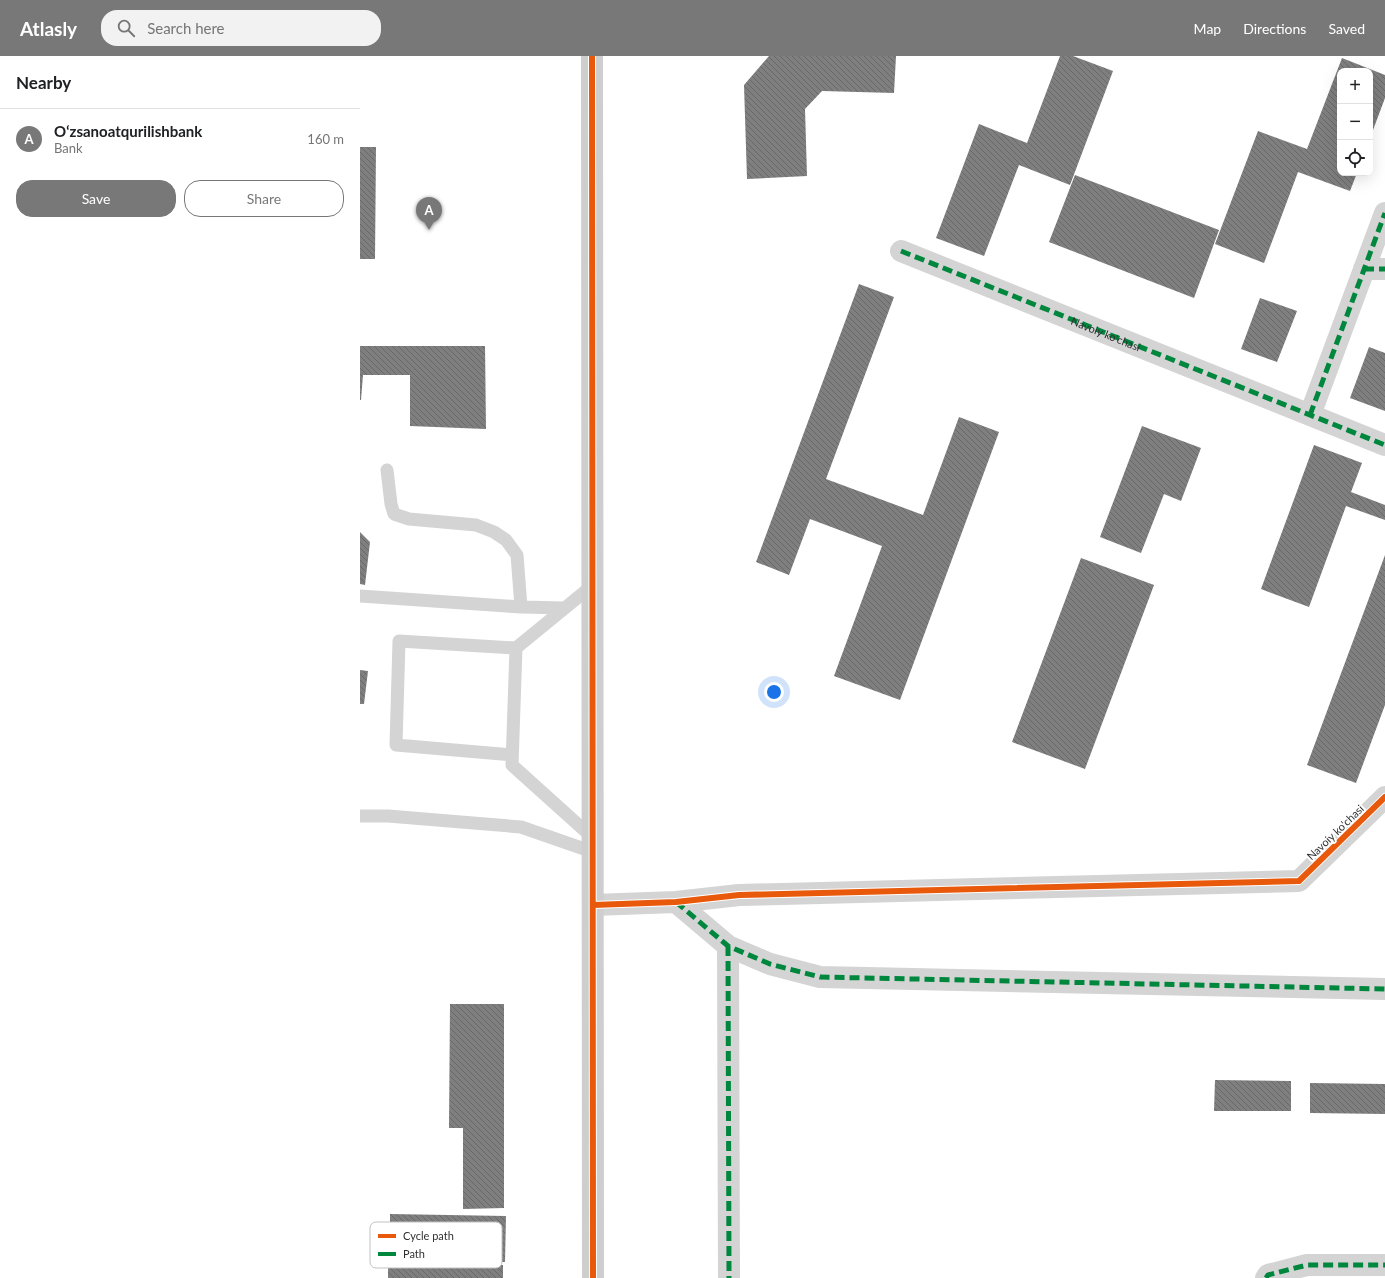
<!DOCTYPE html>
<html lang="en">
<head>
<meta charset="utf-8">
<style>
  body { margin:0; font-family:Lato,sans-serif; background:#f2f2f2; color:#202124 }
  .controls { position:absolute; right:12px; top:12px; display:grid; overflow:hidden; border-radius:8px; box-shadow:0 4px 16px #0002 }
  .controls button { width:36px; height:36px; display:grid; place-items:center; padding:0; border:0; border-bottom:1px solid #e0e0e0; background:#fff; color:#202124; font:20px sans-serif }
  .you { position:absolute; left:414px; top:636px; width:14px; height:14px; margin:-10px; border:3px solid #fff; border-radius:50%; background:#1a73e8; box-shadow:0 0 0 6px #1a73e833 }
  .badge { display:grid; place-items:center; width:26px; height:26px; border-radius:50%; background:#787878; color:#fff; font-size:13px; font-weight:700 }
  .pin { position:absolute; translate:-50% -33px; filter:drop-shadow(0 1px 2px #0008) }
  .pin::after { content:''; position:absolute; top:21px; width:14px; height:12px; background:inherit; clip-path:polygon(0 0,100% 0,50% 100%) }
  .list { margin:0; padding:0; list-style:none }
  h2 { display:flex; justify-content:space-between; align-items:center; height:52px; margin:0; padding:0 16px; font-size:17px }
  h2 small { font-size:13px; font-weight:400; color:#757577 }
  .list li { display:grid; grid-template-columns:26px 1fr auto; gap:12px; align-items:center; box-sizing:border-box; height:60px; padding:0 16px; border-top:1px solid #e0e0e0 }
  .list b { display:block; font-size:15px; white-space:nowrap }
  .list p { margin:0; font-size:13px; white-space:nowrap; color:#757577 }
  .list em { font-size:13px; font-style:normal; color:#757577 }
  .actions { display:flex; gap:8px; padding:12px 16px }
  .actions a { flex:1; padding:9px 0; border:1px solid #787878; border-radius:16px; text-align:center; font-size:14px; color:#787878 }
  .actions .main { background:#787878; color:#fff }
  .icon { flex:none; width:22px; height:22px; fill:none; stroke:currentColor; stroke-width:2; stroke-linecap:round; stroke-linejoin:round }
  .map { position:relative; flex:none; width:1025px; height:1222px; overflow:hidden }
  header { display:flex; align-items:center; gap:24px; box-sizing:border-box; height:56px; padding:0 20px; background:#787878; color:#fff }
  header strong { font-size:19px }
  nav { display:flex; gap:22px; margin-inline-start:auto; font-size:14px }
  .search { width:280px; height:36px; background:#f2f2f2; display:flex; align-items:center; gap:10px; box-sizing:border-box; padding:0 14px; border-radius:16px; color:#757577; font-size:15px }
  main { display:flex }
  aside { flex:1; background:#fff }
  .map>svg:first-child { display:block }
  .building { fill:url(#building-back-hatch) }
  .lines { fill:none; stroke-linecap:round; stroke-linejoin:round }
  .lane { stroke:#d4d4d4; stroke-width:13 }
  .street { stroke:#d4d4d4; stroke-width:22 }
  .secondary { stroke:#cecece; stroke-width:22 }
  .quiet { stroke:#00873e; stroke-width:5; stroke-dasharray:10 5; stroke-linecap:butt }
  .cycleway-casing { stroke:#fff; stroke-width:8 }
  .cycleway { stroke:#e8590c; stroke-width:6 }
  .labels { text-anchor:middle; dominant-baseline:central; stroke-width:4; stroke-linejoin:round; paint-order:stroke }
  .street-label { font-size:11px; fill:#303030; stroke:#fff }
  .key { fill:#fff; stroke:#c1c1c1; stroke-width:1 }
  .key-label { font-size:11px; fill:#303030 }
</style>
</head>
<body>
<header>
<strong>Atlasly</strong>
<div class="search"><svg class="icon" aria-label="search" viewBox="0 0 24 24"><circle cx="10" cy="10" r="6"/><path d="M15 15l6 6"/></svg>Search here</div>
<nav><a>Map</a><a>Directions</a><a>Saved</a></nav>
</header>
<main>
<aside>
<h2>Nearby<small></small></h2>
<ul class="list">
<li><span class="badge">A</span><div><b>Oʻzsanoatqurilishbank</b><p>Bank</p></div><em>160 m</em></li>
</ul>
<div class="actions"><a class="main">Save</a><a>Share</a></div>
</aside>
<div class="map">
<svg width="1025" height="1222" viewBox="0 0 1025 1222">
  <defs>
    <pattern id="building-back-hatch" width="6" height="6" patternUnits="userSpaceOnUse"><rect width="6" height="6" fill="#7f7f7f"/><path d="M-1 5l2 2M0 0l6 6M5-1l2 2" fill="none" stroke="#686868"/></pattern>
  </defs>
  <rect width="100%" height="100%" fill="#fff"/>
  <!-- building -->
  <path class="building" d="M409 0H536L534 37 462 35 445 53 447 120 387 123 384 29Z
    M700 0H713L753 15 710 129 659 109 624 200 576 182 619 68 667 87Z
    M982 2 1025 19V42L1010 82V15H980V117H997L990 135 938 116 904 207 855 188 898 75 947 93Z
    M0 91H16L15 203H0Z
    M715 119 859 174 834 242 689 186Z
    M499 228 534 241 466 423 563 459 599 361 639 376 540 644 474 620 522 490 450 463 429 519 396 506Z
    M900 242 937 255 917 306 881 293Z
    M0 290H125L126 373 50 370V319H3L1 344H0Z
    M1009 291 1025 297V355L990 342Z
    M782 370 841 392 821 445 804 438 781 497 740 481Z
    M954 389 1002 407 991 436 1025 449V464L986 450 949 551 901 533Z
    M0 476 10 486 5 529 0 528Z
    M1025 499V649L996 727 947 709Z
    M721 502 794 529 725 713 652 686Z
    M0 614 8 615 4 648H0Z
    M90 948H144V1152L103 1153V1072H89Z
    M855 1024 931 1025V1055H854Z
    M950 1027 1025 1028V1058L950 1057Z
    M30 1158 146 1160 145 1206 30 1204Z
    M28 1207 143 1209V1222H28Z"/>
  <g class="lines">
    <!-- lane -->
    <path class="lane" d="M27 414 31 448 34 458 49 463 116 469 134 476 146 484 157 499 161 551
      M233 529 156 592 152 709 233 782
      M0 540 161 551 205 552
      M152 699 36 689 39 585 156 592
      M0 760H28L161 771 233 796"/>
    <!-- street -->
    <path class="street" d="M541 195 1025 389
      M1004 213H1025
      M950 359 1025 157
      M316 846 368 890 410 908 460 921 1025 933
      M233 849 316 846 379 839 939 825 1025 741
      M368 890 369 1222
      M906 1222 908 1219 947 1209H1025"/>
    <!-- secondary -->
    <path class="secondary" d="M232 0 233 1222"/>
    <!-- quiet -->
    <g class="quiet">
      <path id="s1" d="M541 195 1025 389"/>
      <path d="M1004 213H1025"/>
      <path d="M950 359 1025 157"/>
      <path d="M316 846 368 890 410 908 460 921 1025 933"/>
      <path d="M368 890 369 1222"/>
      <path d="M906 1222 908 1219 947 1209H1025"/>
    </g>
    <defs>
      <path id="cycleway" d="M232 0 233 1222
        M233 849 316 846 379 839 939 825 1025 741"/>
    </defs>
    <!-- cycleway casing -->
    <use href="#cycleway" class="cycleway-casing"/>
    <!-- cycleway -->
    <use href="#cycleway" class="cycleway"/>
  </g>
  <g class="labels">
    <!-- street labels -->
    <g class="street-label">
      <text stroke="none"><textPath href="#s1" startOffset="221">Navoiy ko'chasi</textPath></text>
      <text transform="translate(975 776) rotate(-44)">Navoiy ko'chasi</text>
    </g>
  </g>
  <!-- legend -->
  <rect x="10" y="1166" width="132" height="46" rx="6" class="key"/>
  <rect x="18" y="1178" width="18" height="4" fill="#e8590c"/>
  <rect x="18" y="1196" width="18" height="4" fill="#00873e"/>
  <g class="key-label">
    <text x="43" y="1184">Cycle path</text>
    <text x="43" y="1202">Path</text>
  </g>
</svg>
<div class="controls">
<button>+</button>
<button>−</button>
<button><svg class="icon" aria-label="locate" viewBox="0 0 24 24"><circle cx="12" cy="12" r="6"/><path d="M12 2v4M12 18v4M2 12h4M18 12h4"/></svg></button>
</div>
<div class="you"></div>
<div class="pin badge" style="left:69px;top:174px">A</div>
</div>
</main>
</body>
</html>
